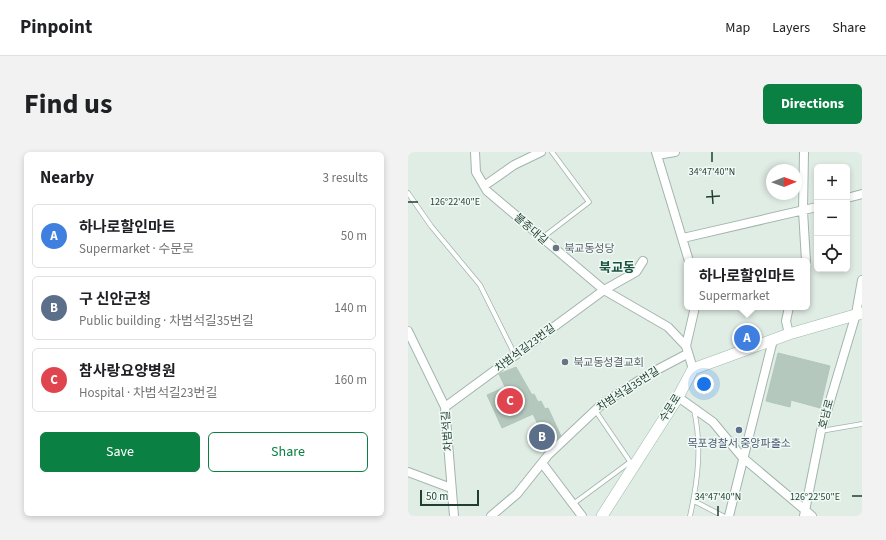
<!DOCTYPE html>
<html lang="en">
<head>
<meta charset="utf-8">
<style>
  body { margin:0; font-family:"Source Sans 3","Noto Sans KR",sans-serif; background:#f2f2f2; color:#202124 }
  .controls { position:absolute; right:12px; top:12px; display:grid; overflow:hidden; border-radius:6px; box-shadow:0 2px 6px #0003 }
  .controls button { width:36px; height:36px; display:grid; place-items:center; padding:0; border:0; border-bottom:1px solid #e0e0e0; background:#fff; color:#202124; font:20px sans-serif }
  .compass { position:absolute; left:358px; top:12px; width:36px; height:36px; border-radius:50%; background:#fff; box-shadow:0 2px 6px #0003; rotate:89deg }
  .scale { position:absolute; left:12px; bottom:10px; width:59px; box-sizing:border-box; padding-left:4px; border:2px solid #1e3f32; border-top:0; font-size:11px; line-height:14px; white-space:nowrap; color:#1e3f32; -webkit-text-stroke:3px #f1f9f4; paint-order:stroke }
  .you { position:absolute; left:296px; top:232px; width:14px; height:14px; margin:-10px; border:3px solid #fff; border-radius:50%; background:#1a73e8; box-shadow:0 0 0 6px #1a73e833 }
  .badge { display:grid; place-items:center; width:26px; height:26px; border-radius:50%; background:#0b8043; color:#fff; font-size:13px; font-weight:700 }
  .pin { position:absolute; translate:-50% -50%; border:2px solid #fff; box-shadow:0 1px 4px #0006 }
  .popup { position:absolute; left:276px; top:106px; width:126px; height:52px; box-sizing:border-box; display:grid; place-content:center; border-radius:6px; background:#fff; filter:drop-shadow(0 1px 3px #0005); font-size:13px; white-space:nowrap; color:#757577 }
  .popup b { font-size:15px; color:#202124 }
  .popup::after { content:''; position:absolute; left:50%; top:100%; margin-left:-8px; border:8px solid transparent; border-top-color:#fff }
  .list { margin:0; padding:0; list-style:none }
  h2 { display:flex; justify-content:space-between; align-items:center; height:52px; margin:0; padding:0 16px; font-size:17px }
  h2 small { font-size:13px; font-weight:400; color:#757577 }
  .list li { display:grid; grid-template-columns:26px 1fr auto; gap:12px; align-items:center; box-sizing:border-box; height:64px; margin:0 8px 8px; padding:0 8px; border:1px solid #e0e0e0; border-radius:6px }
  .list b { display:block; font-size:15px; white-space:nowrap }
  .list p { margin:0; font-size:13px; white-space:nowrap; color:#757577 }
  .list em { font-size:13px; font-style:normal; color:#757577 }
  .actions { display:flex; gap:8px; padding:12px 16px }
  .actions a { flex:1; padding:9px 0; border:1px solid #0b8043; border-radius:6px; text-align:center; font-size:14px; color:#0b8043 }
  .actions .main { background:#0b8043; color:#fff }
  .icon { flex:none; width:22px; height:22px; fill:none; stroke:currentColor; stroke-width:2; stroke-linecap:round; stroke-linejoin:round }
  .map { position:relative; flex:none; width:454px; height:364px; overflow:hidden; border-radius:6px }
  header { display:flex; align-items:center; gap:24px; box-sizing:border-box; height:56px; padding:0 20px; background:#fff; border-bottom:1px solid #e0e0e0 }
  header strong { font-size:19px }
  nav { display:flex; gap:22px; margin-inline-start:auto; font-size:14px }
  .intro { display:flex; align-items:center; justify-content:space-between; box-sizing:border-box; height:96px; padding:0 24px }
  h1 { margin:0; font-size:28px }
  .button { padding:10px 18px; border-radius:6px; background:#0b8043; color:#fff; font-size:14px; font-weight:700 }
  main { display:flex; gap:24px; padding:0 24px }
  aside { flex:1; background:#fff; border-radius:6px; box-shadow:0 2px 6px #0003 }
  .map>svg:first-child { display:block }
  .building { fill:#b5c8be; stroke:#b1c7bc }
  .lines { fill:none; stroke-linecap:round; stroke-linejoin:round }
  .lane-casing { stroke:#a2b5ac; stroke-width:5.5 }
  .street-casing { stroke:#a2b5ac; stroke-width:10 }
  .secondary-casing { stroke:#9dbaac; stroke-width:12 }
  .lane { stroke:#fff; stroke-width:4 }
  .street { stroke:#fff; stroke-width:8 }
  .secondary { stroke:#fff; stroke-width:11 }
  .ticks { fill:none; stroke:#1e3f32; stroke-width:1.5 }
  .worship-dot { fill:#6b7280; stroke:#f1f9f4; stroke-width:1.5 }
  .service-dot { fill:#5c6f8a; stroke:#f1f9f4; stroke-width:1.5 }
  .labels { text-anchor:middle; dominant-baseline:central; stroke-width:3; stroke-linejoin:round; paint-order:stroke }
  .street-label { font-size:11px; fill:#1e3f32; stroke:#f1f9f4 }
  .worship-label { font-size:11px; fill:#5b616d; stroke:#f1f9f4; text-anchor:start }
  .service-label { font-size:11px; fill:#4e5e75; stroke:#f1f9f4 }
  .quarter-label { font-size:13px; font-weight:bold; fill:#18543e; stroke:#f1f9f4 }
  .ticks-label { font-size:10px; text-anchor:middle; fill:#1e3f32; stroke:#f1f9f4; stroke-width:3; stroke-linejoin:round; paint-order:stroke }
</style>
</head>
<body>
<header>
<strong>Pinpoint</strong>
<nav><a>Map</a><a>Layers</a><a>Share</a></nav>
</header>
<div class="intro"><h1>Find us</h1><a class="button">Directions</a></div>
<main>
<aside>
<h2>Nearby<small>3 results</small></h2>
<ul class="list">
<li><span class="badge" style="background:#3f7fe0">A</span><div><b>하나로할인마트</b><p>Supermarket · 수문로</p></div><em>50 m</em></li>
<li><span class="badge" style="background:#5c6f8a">B</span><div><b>구 신안군청</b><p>Public building · 차범석길35번길</p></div><em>140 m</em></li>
<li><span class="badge" style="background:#e0444e">C</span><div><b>참사랑요양병원</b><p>Hospital · 차범석길23번길</p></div><em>160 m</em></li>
</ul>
<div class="actions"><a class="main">Save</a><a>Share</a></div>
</aside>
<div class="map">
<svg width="454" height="364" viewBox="0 0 454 364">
  <rect width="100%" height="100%" fill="#e0ede5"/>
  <!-- building -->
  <path class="building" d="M370 201 422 214 412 256 383 248 382 255 358 249Z
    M108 215 124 243 126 242 130 250 133 249 137 257 140 256 153 284 139 291 125 262 94 276 79 243 97 235 91 222Z"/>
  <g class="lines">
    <defs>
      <path id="lane" d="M0 41 23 74 72 133 107 203
        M134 86 181 50 144 0
        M187 258 223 311
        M413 279 454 272
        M286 349 315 364
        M165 352 222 310
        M282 364C290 328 294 294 286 258"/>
      <path id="street" d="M67 0 68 20 79 39 196 138 260 175 278 194 285 217
        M248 0 281 109
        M396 0 395 59 398 109
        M249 3 267 0
        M76 34 106 13 133 0
        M439 46 454 42
        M275 86 409 55
        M381 155 378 169 381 182
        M0 179 37 255 46 364
        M278 194 287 155
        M270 245 305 270 334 305 404 364
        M37 255 196 138 228 120 235 109
        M134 311 174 364
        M0 320 43 336
        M83 364 109 342 141 302 194 252 241 222 279 202
        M321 364 365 188
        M396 364 413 279 448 162 454 128"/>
      <path id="secondary" d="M194 364 270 245 285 217 381 182 454 161"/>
    </defs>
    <!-- lane casing -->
    <use href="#lane" class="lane-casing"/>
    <!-- street casing -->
    <use href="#street" class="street-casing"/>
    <!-- secondary casing -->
    <use href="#secondary" class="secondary-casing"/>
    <!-- lane -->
    <use href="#lane" class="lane"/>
    <!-- street -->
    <use href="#street" class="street"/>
    <!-- secondary -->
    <use href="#secondary" class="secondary"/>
  </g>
  <!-- ticks -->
  <path class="ticks" d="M304 0V10M304 38 305 52M298 45 312 44M0 50H10M444 344H454M310 354V364"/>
  <!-- markers -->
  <g class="worship-dot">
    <circle cx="148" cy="96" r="4"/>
    <circle cx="157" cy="210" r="4"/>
  </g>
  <circle class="service-dot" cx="331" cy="278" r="4"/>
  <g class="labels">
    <!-- street labels -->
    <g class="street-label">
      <text transform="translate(123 77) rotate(41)">불종대길</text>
      <text transform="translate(117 196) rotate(-37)">차범석길23번길</text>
      <text transform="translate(220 237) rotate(-33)">차범석길35번길</text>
      <text transform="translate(262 256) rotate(-58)">수문로</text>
      <text transform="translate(418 262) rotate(-75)">호남로</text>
      <text transform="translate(39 279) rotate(-94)">차범석길</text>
    </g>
    <!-- worship labels -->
    <g class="worship-label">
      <text x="156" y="96">북교동성당</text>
      <text x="165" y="210">북교동성결교회</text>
    </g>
    <!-- service labels -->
    <g class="service-label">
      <text x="331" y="291">목포경찰서 중앙파출소</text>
    </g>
    <!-- quarter labels -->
    <g class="quarter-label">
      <text x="209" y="116">북교동</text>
    </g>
  </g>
  <g class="ticks-label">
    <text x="304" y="23">34°47'40"N</text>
    <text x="47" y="53">126°22'40"E</text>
    <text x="310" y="348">34°47'40"N</text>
    <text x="407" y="348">126°22'50"E</text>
  </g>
</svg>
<div class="controls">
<button>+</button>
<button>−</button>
<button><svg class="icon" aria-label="locate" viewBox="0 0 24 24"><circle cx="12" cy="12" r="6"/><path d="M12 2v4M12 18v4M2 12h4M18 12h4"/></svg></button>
</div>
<svg class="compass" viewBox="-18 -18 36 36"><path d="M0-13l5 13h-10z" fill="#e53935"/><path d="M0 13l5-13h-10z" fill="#757577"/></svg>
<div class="scale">50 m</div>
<div class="you"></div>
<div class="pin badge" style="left:339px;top:186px;background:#3f7fe0">A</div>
<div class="popup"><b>하나로할인마트</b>Supermarket</div>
<div class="pin badge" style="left:134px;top:285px;background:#5c6f8a">B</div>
<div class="pin badge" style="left:102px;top:249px;background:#e0444e">C</div>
</div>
</main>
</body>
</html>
